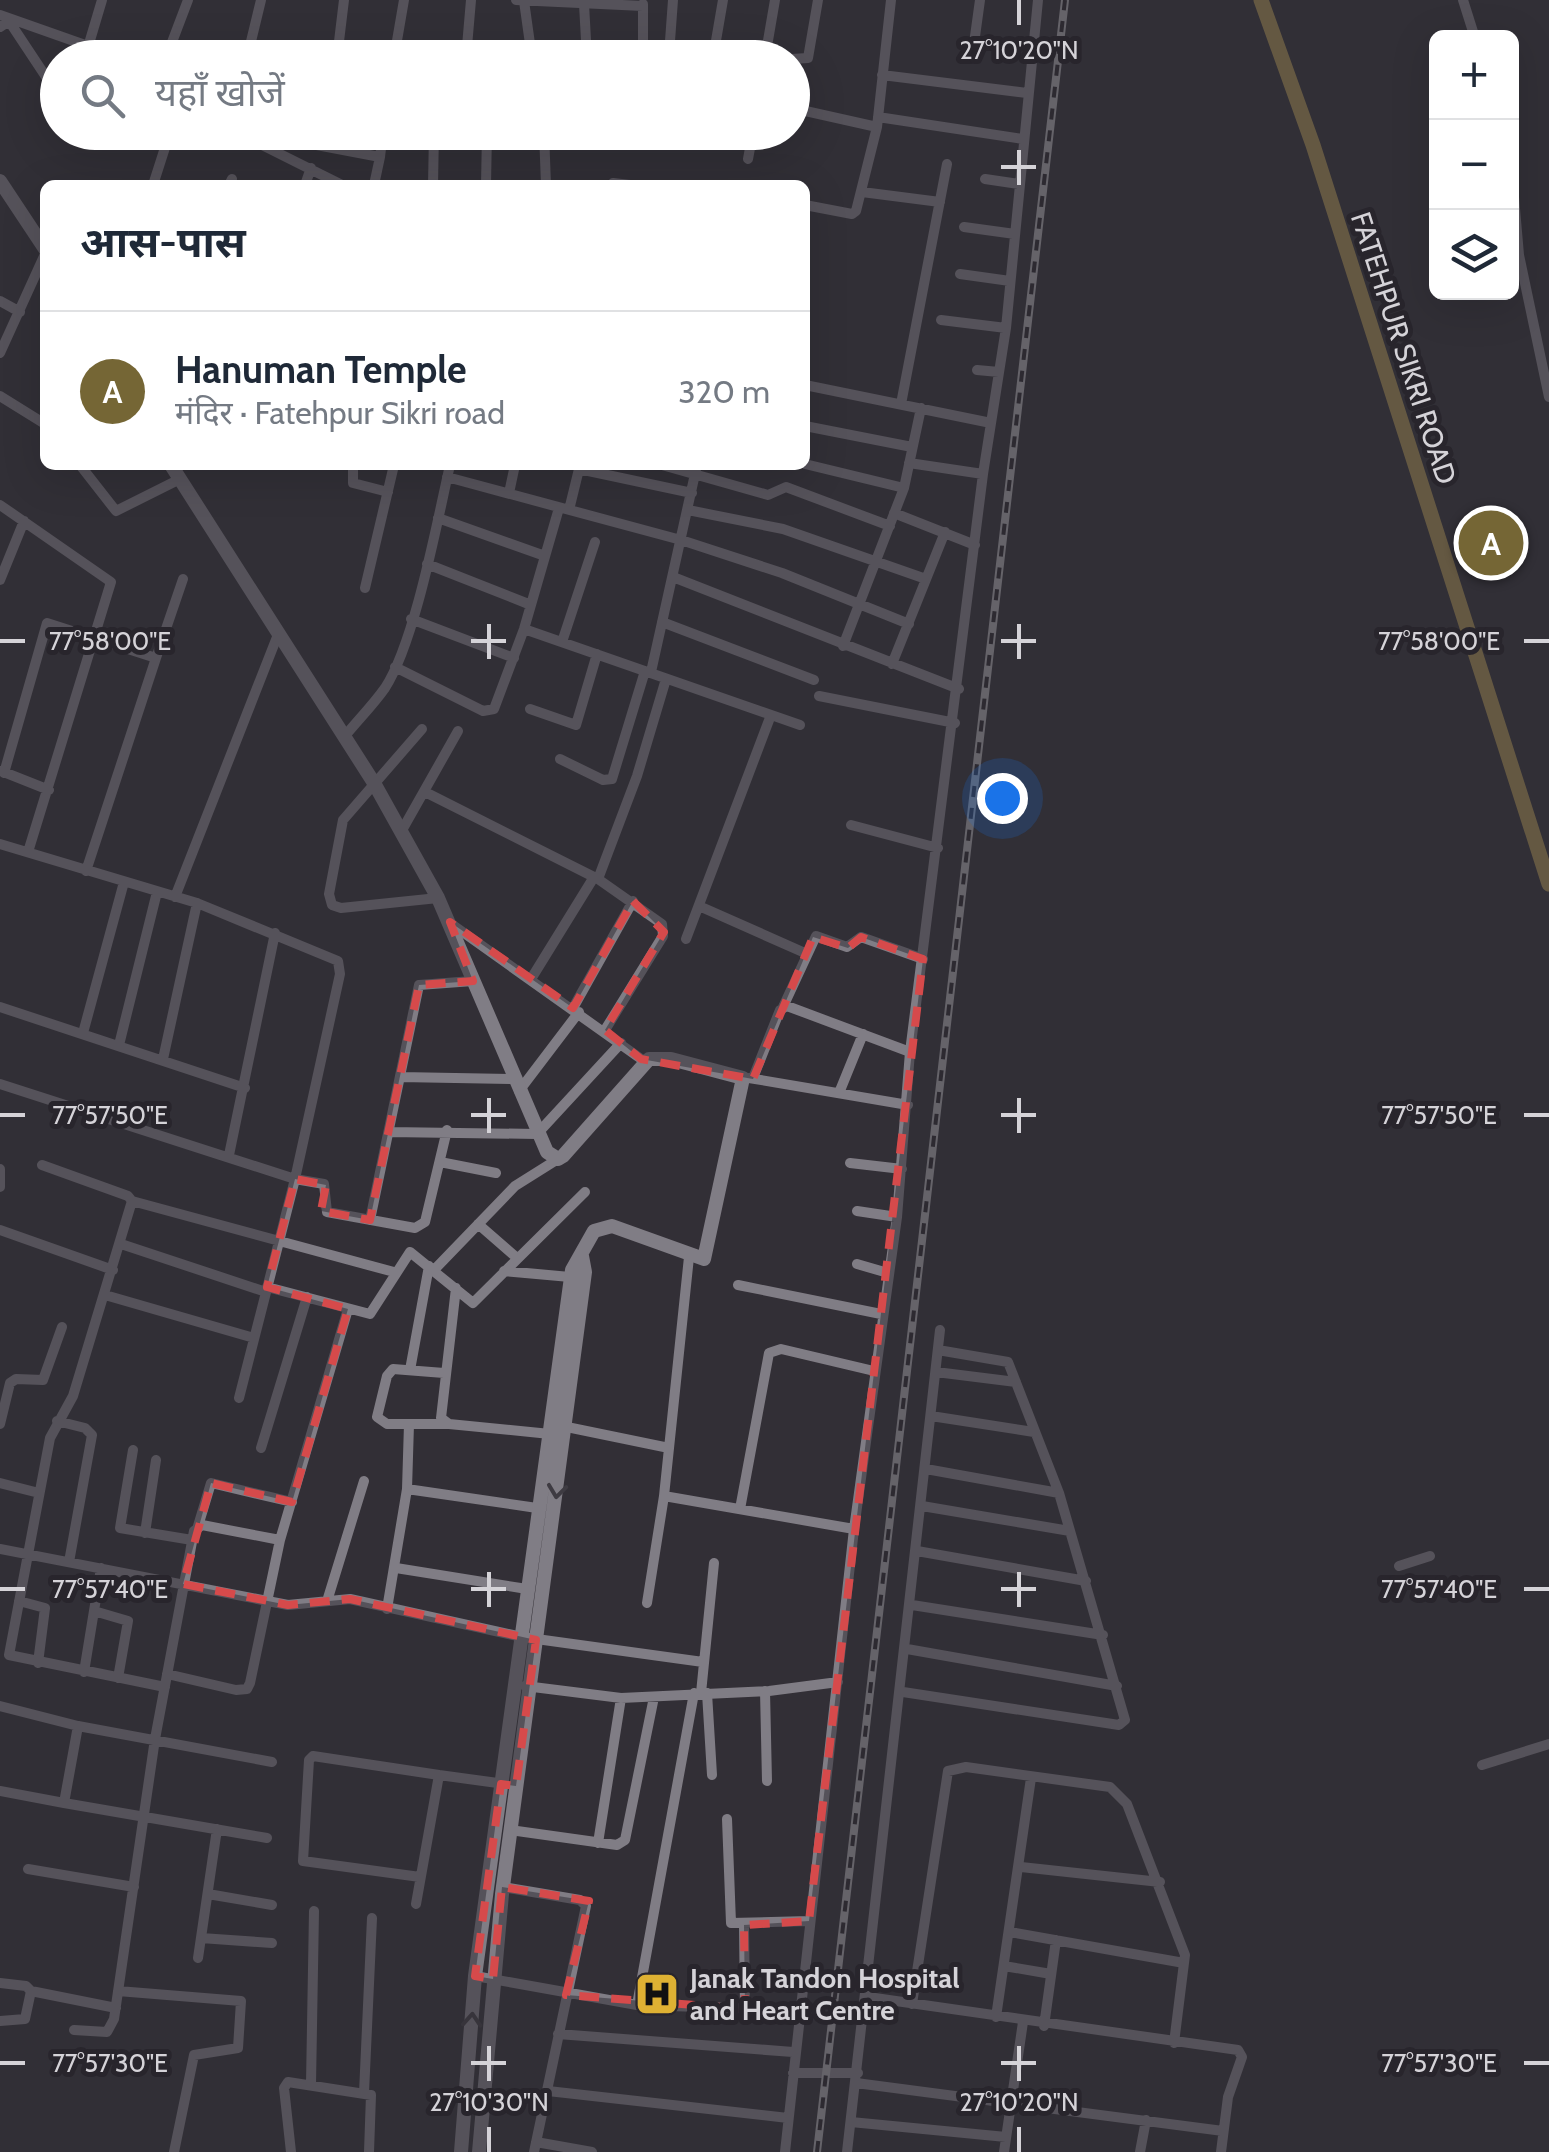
<!DOCTYPE html>
<html lang="hi">
<head>
<meta charset="utf-8">
<style>
  body { margin:0; font-family:Cabin,"Noto Sans Devanagari",sans-serif; background:#f2f2f3; color:#1f2937 }
  .controls { position:absolute; right:30px; top:30px; display:grid; overflow:hidden; border-radius:15px; box-shadow:0 10px 40px #0002 }
  .controls button { width:90px; height:90px; display:grid; place-items:center; padding:0; border:0; border-bottom:2px solid #e0e1e3; background:#fff; color:#1f2937; font:50px sans-serif }
  .you { position:absolute; left:1002px; top:798px; width:35px; height:35px; margin:-25px; border:8px solid #fff; border-radius:50%; background:#1a73e8; box-shadow:0 0 0 15px #1a73e833 }
  .badge { display:grid; place-items:center; width:65px; height:65px; border-radius:50%; background:#756635; color:#fff; font-size:32px; font-weight:700 }
  .pin { position:absolute; translate:-50% -50%; border:5px solid #fff; box-shadow:0 2px 10px #0006 }
  .list { margin:0; padding:0; list-style:none }
  h2 { display:flex; justify-content:space-between; align-items:center; height:130px; margin:0; padding:0 40px; font-size:42px }
  h2 small { font-size:32px; font-weight:400; color:#747a83 }
  .list li { display:grid; grid-template-columns:65px 1fr auto; gap:30px; align-items:center; box-sizing:border-box; height:160px; padding:0 40px; border-top:2px solid #e0e1e3 }
  .list b { display:block; font-size:38px; white-space:nowrap }
  .list p { margin:0; font-size:32px; white-space:nowrap; color:#747a83 }
  .list em { font-size:32px; font-style:normal; color:#747a83 }
  .icon { flex:none; width:55px; height:55px; fill:none; stroke:currentColor; stroke-width:2; stroke-linecap:round; stroke-linejoin:round }
  .map { position:relative; flex:none; width:1549px; height:2152px; overflow:hidden }
  .search { position:absolute; background:#fff; box-shadow:0 10px 40px #0002; left:40px; top:40px; width:770px; height:110px; display:flex; align-items:center; gap:25px; box-sizing:border-box; padding:0 35px; border-radius:55px; color:#747a83; font-size:38px }
  .panel { position:absolute; background:#fff; box-shadow:0 10px 40px #0002; left:40px; top:180px; width:770px; height:290px; border-radius:15px }
  .map>svg:first-child { display:block }
  .lines { fill:none; stroke-linecap:round; stroke-linejoin:round }
  .street { stroke:#807d85; stroke-width:10 }
  .secondary { stroke:#807d85; stroke-width:14 }
  .primary { stroke:#a38b51; stroke-width:15 }
  .rail-casing { stroke:#a4a2a7; stroke-width:8 }
  .rail { stroke:#28252c; stroke-width:4; stroke-dasharray:11; stroke-linecap:butt }
  .oneway { stroke:#3e3b42 }
  .marked { fill:none; stroke:#d64a4b; stroke-width:8; stroke-dasharray:20 12; stroke-linejoin:round }
  .ticks { fill:none; stroke:#d5d3d8; stroke-width:4 }
  .labels { text-anchor:middle; dominant-baseline:central; stroke-width:10; stroke-linejoin:round; paint-order:stroke }
  .street-label { font-size:28px; fill:#d5d3d8; stroke:#28252c }
  .poi-label { font-size:28px; font-weight:bold; fill:#d5d3d8; stroke:#28252c; text-anchor:start }
  .ticks-label { font-size:25px; text-anchor:middle; fill:#d5d3d8; stroke:#28252c; stroke-width:10; stroke-linejoin:round; paint-order:stroke }
</style>
</head>
<body>
<div class="map">
<svg width="1549" height="2152" viewBox="0 0 1549 2152">
  <rect width="100%" height="100%" fill="#322f36"/>
  <g class="lines">
    <!-- street -->
    <path class="street" d="M516 0 643 6
      M1463 0 1475 38
      M524 1 532 58
      M584 4 587 58
      M0 15 122 58
      M0 27 9 21 58 95
      M670 41 673 0
      M88 47 102 0
      M766 54 784 58
      M166 58 188 0
      M247 58 261 0
      M337 58 344 0
      M394 58 404 0
      M466 58 471 0
      M643 58V4
      M713 58 723 0
      M765 58 775 0
      M972 58 980 0
      M792 59 808 58 818 0
      M882 75 1027 93
      M792 108 877 127
      M878 117 1023 139
      M82 132 89 143
      M236 132 342 185
      M248 132 380 157 383 132
      M544 132 546 185
      M559 132 629 137 638 132
      M748 159 753 132
      M1512 174 1519 255 1549 397
      M985 179 1019 184
      M613 183 630 185
      M153 185 170 132
      M229 185 232 179
      M305 185 311 168
      M374 185 380 157
      M433 185 434 132
      M486 185 487 132
      M862 192 940 202
      M805 205 852 214 856 211 877 127 891 0
      M964 227 1015 234
      M960 274 1010 281
      M0 301 20 312
      M941 320 1006 328
      M0 353 45 254
      M977 370 999 372
      M805 385 991 423
      M0 396 45 424
      M901 404 947 164
      M805 426 912 447
      M909 463 983 474
      M805 464 904 488
      M80 465 116 511 180 479
      M353 465V483L388 492
      M662 465 768 495 786 487 890 526
      M579 469 692 493
      M447 477 681 540 782 573 909 624
      M509 493 515 465
      M0 505 111 582 28 852
      M569 510 580 465
      M688 510 783 529 926 579
      M894 513 975 545
      M438 518 545 556
      M427 564 531 605
      M673 577 959 689
      M0 580 24 521
      M365 588 394 465
      M411 619 514 658
      M662 622 814 680
      M524 629 800 725
      M562 642 595 542
      M843 646 904 488 921 408
      M156 658 183 579
      M892 664 945 532
      M395 667 483 711 494 709 524 629 559 508
      M651 672 697 465
      M819 696 955 723
      M530 709 576 725 597 654
      M422 729 343 820 329 894 332 905 341 908 438 898
      M345 736C358 720 373 705 385 688 415 642 437 522 450 465
      M560 759 603 780 612 779 645 671
      M1 771 49 790
      M4 773 47 623 156 658 86 871
      M425 792 598 879 662 924 663 936 605 1030
      M851 825 938 848
      M401 832 458 731
      M0 844 197 903 338 961 340 974 295 1179 239 1398
      M598 879 637 776 666 679
      M175 897 277 637
      M699 906 805 953
      M450 923 644 1061
      M686 939 771 715
      M531 979 594 877
      M0 1007 245 1088
      M783 1007 816 936 847 947 861 937 923 959
      M573 1008 633 901
      M83 1033 124 882
      M119 1045 157 892
      M163 1059 197 903
      M400 1077 513 1079
      M749 1078 908 1105
      M753 1078 780 1010 787 1006 910 1052
      M0 1084 295 1179 324 1184 327 1212 415 1228 425 1222 447 1130
      M519 1091 579 1012
      M839 1093 863 1034
      M389 1132 537 1134 621 1043
      M229 1155 275 933
      M440 1162 496 1173
      M850 1163 902 1169
      M42 1165 128 1196 132 1201 73 1396 50 1438 9 1655 165 1687
      M0 1169V1187
      M132 1201 394 1272
      M857 1211 897 1217
      M370 1220 419 985 473 981
      M478 1224 517 1258
      M0 1230 113 1270
      M121 1244 266 1292
      M857 1264 888 1273
      M434 1270 515 1186 558 1159
      M504 1271 570 1277
      M738 1285 881 1314
      M267 1287 370 1314 410 1252 473 1303 585 1192
      M456 1288 441 1418 449 1424 550 1434
      M105 1295 254 1338
      M410 1370 429 1266
      M936 1372 1016 1382
      M444 1373 393 1369 387 1376 377 1417 387 1424H449
      M931 1416 1034 1432
      M57 1421 85 1428 92 1435 69 1562
      M0 1424 10 1383 16 1379 43 1380 62 1327
      M562 1426 669 1448
      M261 1448 307 1297
      M133 1450 120 1528 192 1540
      M926 1469 1059 1493
      M0 1483 39 1493
      M407 1489 537 1508
      M664 1496 854 1529
      M922 1506 1070 1531
      M740 1509 769 1353 781 1349 874 1371
      M198 1526 211 1483 292 1502
      M145 1533 156 1460
      M0 1549 288 1605 350 1599 522 1637 703 1662
      M917 1551 1086 1581
      M1399 1566 1430 1556
      M396 1568 527 1589
      M328 1598 364 1481
      M19 1601 45 1608 38 1663
      M647 1603 664 1496 689 1257
      M912 1605 1103 1635
      M387 1609 407 1489 409 1424
      M94 1611 128 1621 118 1678
      M907 1649 1117 1686
      M84 1672 101 1568
      M167 1674 236 1690 247 1689 250 1683 280 1540 348 1309
      M525 1686 621 1698 769 1691 838 1682
      M765 1691 767 1781
      M903 1692 1119 1725 1125 1720 1059 1493 1008 1362 938 1350
      M701 1693 714 1563
      M707 1693 712 1775
      M0 1706 78 1726 272 1762
      M78 1726 64 1803 267 1838
      M1482 1765 1549 1744
      M0 1791 64 1803
      M727 1819 731 1923 809 1921
      M510 1830 617 1845 625 1840 654 1697
      M598 1843 621 1698
      M1021 1867 1160 1882
      M28 1869 134 1887
      M420 1877 303 1861 309 1760 313 1756 439 1775
      M503 1887 580 1900 586 1906 534 2152
      M208 1894 272 1905
      M416 1904 439 1775 505 1784
      M744 1925 745 2009
      M1010 1932 1184 1963
      M201 1938 272 1943
      M198 1958 217 1829
      M1004 1966 1051 1974
      M475 1976 637 2005 797 2010
      M0 1983 26 1986 31 1991 25 2019 0 2021
      M31 1991 116 2008
      M118 1991 241 2001 238 2048 194 2055 174 2152
      M868 1997 1238 2050 1242 2057 1228 2097 1221 2152
      M912 2004 948 1771 966 1767 1110 1787 1127 1804 1185 1955 1174 2043
      M637 2005 694 1693
      M996 2017 1031 1778
      M1044 2026 1056 1940
      M74 2030 107 2032 114 2019 155 1739 194 1531 202 1525 280 1540
      M558 2034 793 2052
      M793 2073H858
      M856 2083 1223 2131
      M311 2084 314 1911
      M548 2091 788 2118
      M364 2093 372 1918
      M851 2122 1006 2137
      M536 2142 592 2152
      M291 2152 284 2088 288 2082 371 2095 369 2152
      M785 2152 854 1529 897 1217 910 1052 983 474 1006 328 1038 0
      M847 2152 940 1330
      M1004 2152 1023 2022
      M1140 2152 1146 2120"/>
    <!-- secondary -->
    <path class="secondary" d="M0 181 45 249
      M171 465 374 783 438 898 547 1152 558 1159 563 1156 649 1059H671L743 1078 704 1259 612 1226 594 1231 572 1270 475 1976 461 2152
      M479 2152 502 1894 585 1272 582 1256"/>
    <!-- primary -->
    <path class="primary" d="M1261 0 1313 145 1549 884"/>
    <defs>
      <path id="rail" d="M817 2152 1065 0"/>
    </defs>
    <!-- rail casing -->
    <use href="#rail" class="rail-casing"/>
    <!-- rail -->
    <use href="#rail" class="rail"/>
  </g>
  <!-- one-way arrows -->
  <defs><path id="oneway-chevron" d="M-2-3.5L2.5 0L-2 3.5" fill="none" stroke-width="1.6" stroke-linecap="round" stroke-linejoin="round" transform="scale(2.5)"/></defs>
  <g class="oneway">
    <use href="#oneway-chevron" transform="translate(557 1491) rotate(97)"/>
    <use href="#oneway-chevron" transform="translate(472 2020) rotate(-86)"/>
  </g>
  <!-- marked area -->
  <path d="M0 0H1549V2152H0ZM633 901 664 932 605 1030 641 1059 753 1079 813 937 848 948 861 937 923 959 809 1921 744 1925 745 2009 566 1995 589 1901 502 1887 493 1979 475 1976 501 1784 516 1786 536 1640 350 1599 288 1605 183 1584 211 1483 292 1502 348 1309 267 1287 295 1179 326 1185 321 1211 370 1220 419 985 473 981 450 922 573 1008Z" fill="#322f36" fill-opacity=".55" fill-rule="evenodd"/>
  <path class="marked" d="M633 901 664 932 605 1030 641 1059 753 1079 813 937 848 948 861 937 923 959 809 1921 744 1925 745 2009 566 1995 589 1901 502 1887 493 1979 475 1976 501 1784 516 1786 536 1640 350 1599 288 1605 183 1584 211 1483 292 1502 348 1309 267 1287 295 1179 326 1185 321 1211 370 1220 419 985 473 981 450 922 573 1008Z"/>
  <!-- ticks -->
  <path class="ticks" d="M1019 0V25M1019 150V185M1001 167H1036M489 624V659M1019 624V659M0 641H25M471 641H506M1001 641H1036M1524 641H1549M489 1098V1133M1019 1098V1133M0 1115H25M471 1115H506M1001 1115H1036M1524 1115H1549M489 1572V1607M1019 1572V1607M0 1589H25M471 1589H506M1001 1589H1036M1524 1589H1549M489 2046V2081M1019 2046V2081M0 2063H25M471 2063H506M1001 2063H1036M1524 2063H1549M489 2127V2152M1019 2127V2152"/>
  <!-- icons -->
  <defs>
    <symbol id="hospital-square" viewBox="-11 -11 22 22"><rect x="-9" y="-9" width="18" height="18" rx="4" fill="#deb133" stroke="#28252c"/><path d="M-5-5h3v3.5h4V-5h3V5h-3V1.5h-4V5h-3Z" fill="#111"/></symbol>
  </defs>
  <g fill-rule="evenodd">
    <use href="#hospital-square" x="632" y="1969" width="50" height="50"/>
  </g>
  <g class="labels">
    <!-- street labels -->
    <g class="street-label">
      <text transform="translate(1404 348) rotate(72)">FATEHPUR SIKRI ROAD</text>
    </g>
    <!-- poi labels -->
    <g class="poi-label">
      <text x="690" y="1978">Janak Tandon Hospital<tspan x="690" dy="32">and Heart Centre</tspan></text>
    </g>
  </g>
  <g class="ticks-label">
    <text x="1019" y="59">27°10'20"N</text>
    <text x="1439" y="650">77°58'00"E</text>
    <text x="110" y="650">77°58'00"E</text>
    <text x="1439" y="1124">77°57'50"E</text>
    <text x="110" y="1124">77°57'50"E</text>
    <text x="1439" y="1598">77°57'40"E</text>
    <text x="110" y="1598">77°57'40"E</text>
    <text x="110" y="2072">77°57'30"E</text>
    <text x="1439" y="2072">77°57'30"E</text>
    <text x="489" y="2111">27°10'30"N</text>
    <text x="1019" y="2111">27°10'20"N</text>
  </g>
</svg>
<div class="controls">
<button>+</button>
<button>−</button>
<button><svg class="icon" aria-label="layers" viewBox="0 0 24 24"><path d="M12 4l9 5-9 5-9-5zM3 14l9 5 9-5"/></svg></button>
</div>
<div class="you"></div>
<div class="pin badge" style="left:1491px;top:543px">A</div>
<div class="search"><svg class="icon" aria-label="search" viewBox="0 0 24 24"><circle cx="10" cy="10" r="6"/><path d="M15 15l6 6"/></svg>यहाँ खोजें</div>
<section class="panel">
<h2>आस-पास<small></small></h2>
<ul class="list">
<li><span class="badge">A</span><div><b>Hanuman Temple</b><p>मंदिर · Fatehpur Sikri road</p></div><em>320 m</em></li>
</ul>
</section>
</div>
</body>
</html>
